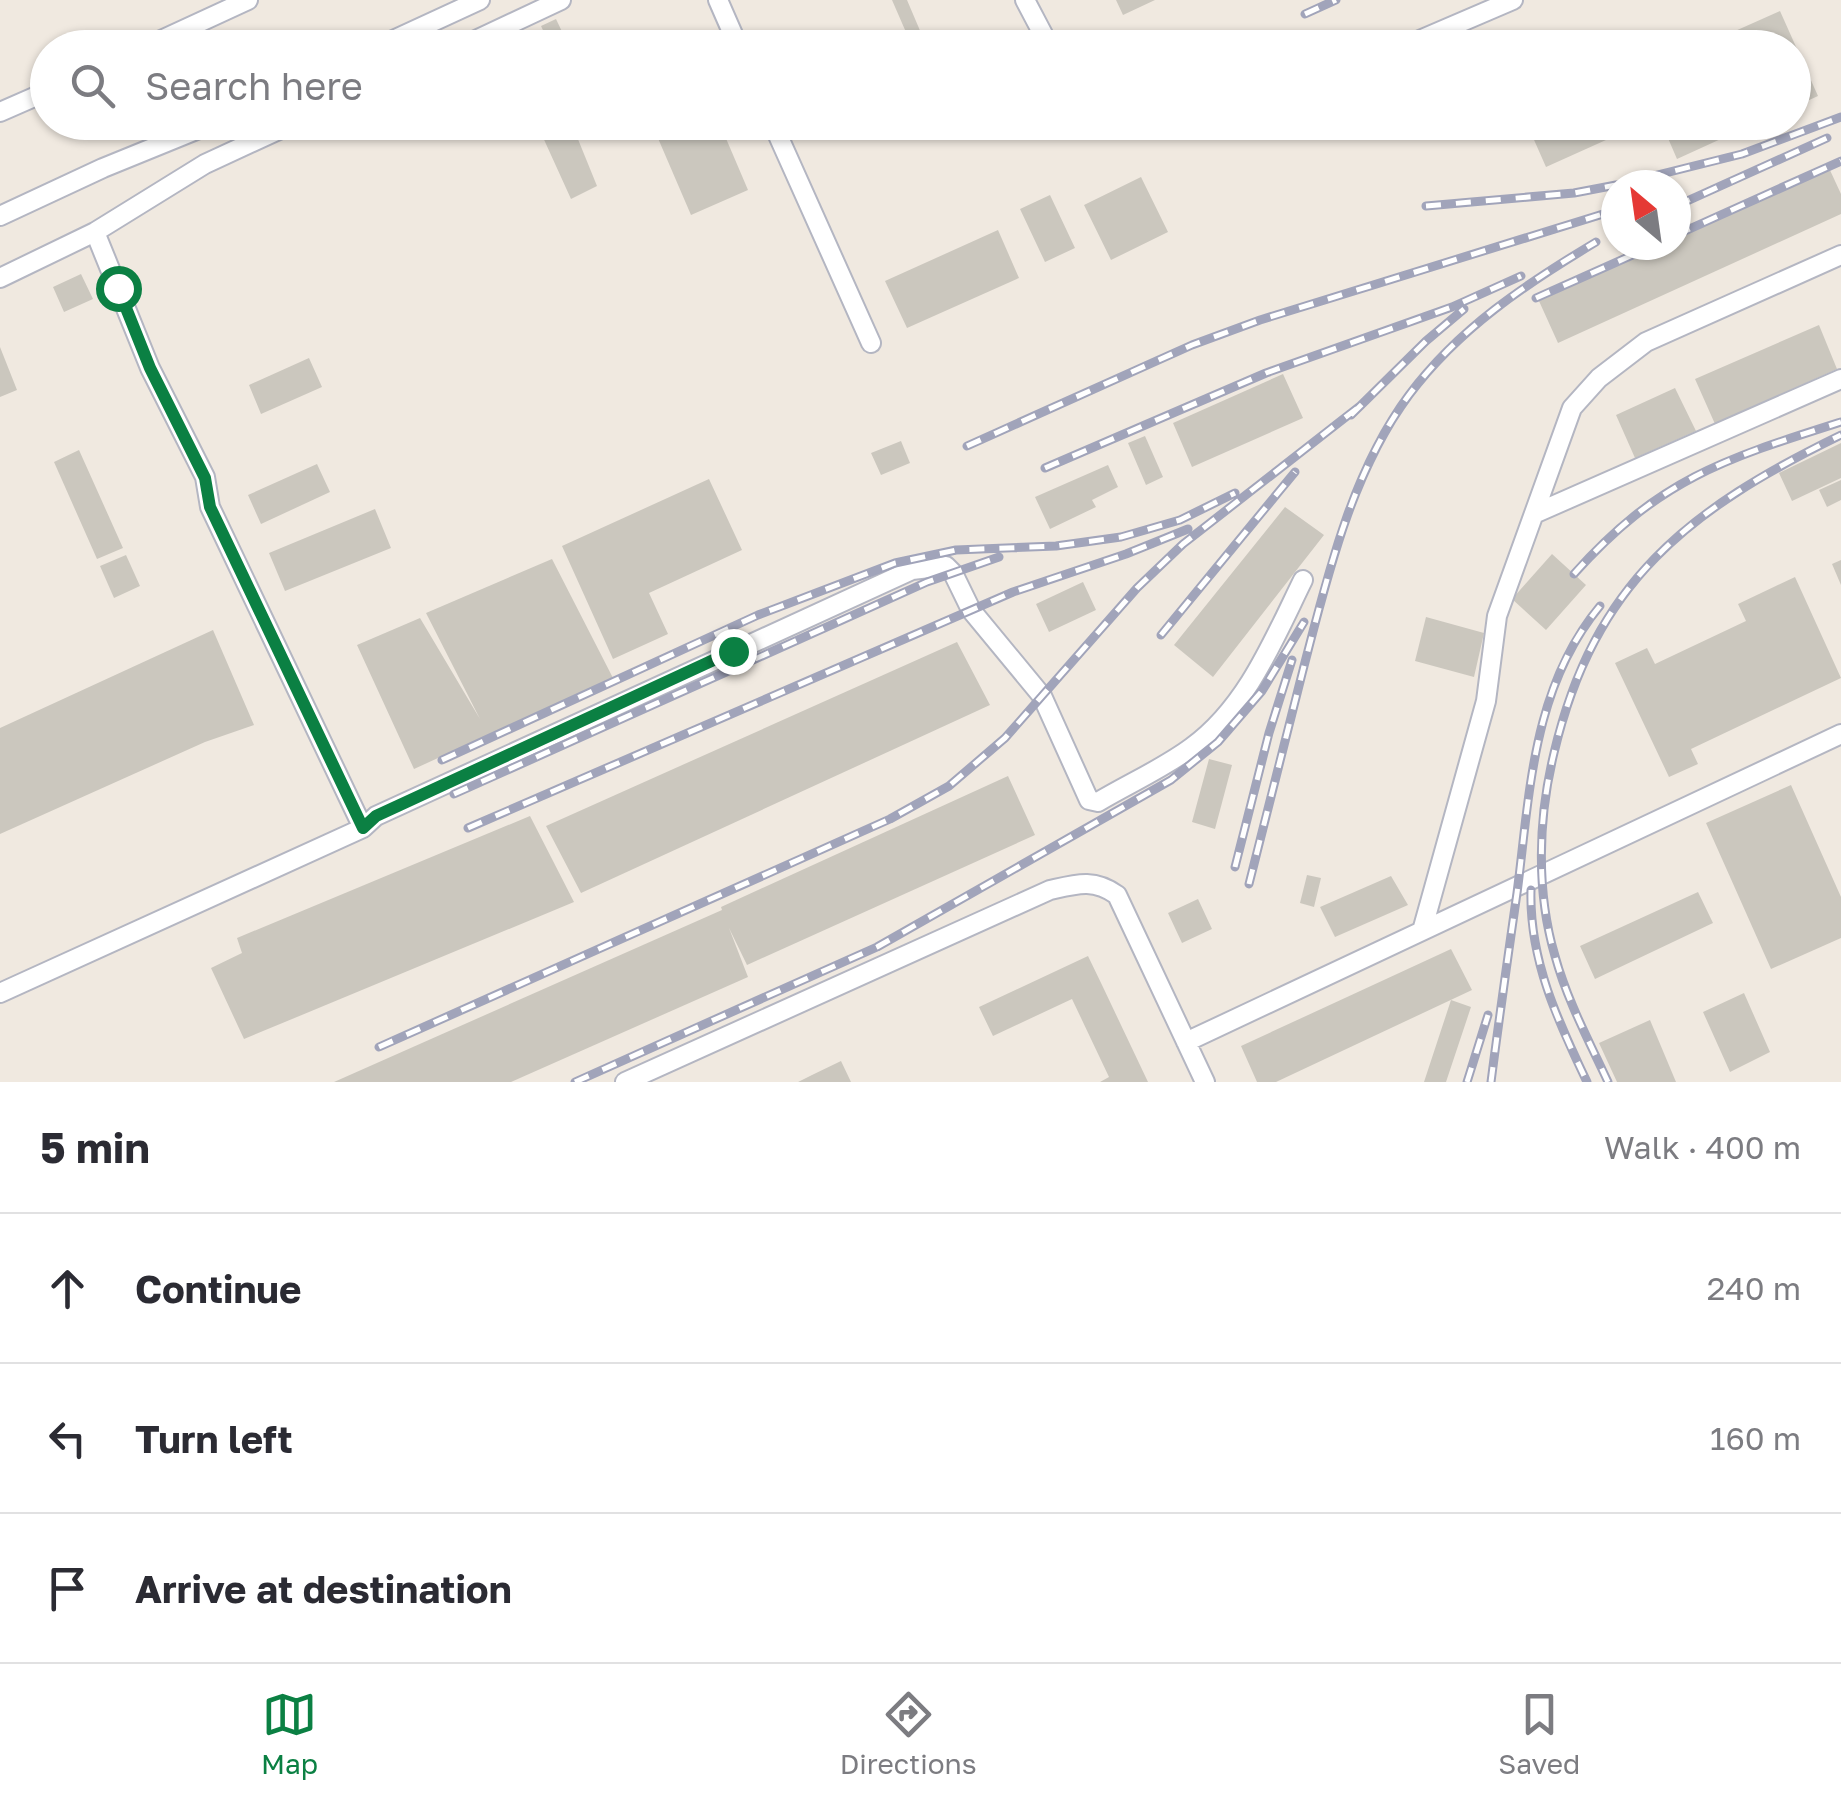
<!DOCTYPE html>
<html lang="en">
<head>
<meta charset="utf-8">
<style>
  body { margin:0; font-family:"Golos Text",sans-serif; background:#f2f2f3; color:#2b2b33 }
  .compass { position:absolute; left:1601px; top:170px; width:90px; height:90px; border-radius:50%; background:#fff; box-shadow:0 2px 8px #0004; rotate:331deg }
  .stop { position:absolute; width:30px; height:30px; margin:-22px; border:8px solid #0b8043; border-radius:50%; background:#fff }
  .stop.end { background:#0b8043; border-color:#fff; box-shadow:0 2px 10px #0008 }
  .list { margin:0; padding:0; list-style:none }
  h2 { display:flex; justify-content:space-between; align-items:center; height:130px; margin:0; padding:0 40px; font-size:42px }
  h2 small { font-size:32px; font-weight:400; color:#7c7c81 }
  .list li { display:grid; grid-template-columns:65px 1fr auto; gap:30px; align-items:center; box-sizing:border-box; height:150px; padding:0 40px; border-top:2px solid #e1e1e2 }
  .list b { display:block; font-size:38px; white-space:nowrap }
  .list em { font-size:32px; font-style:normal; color:#7c7c81 }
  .icon { flex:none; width:55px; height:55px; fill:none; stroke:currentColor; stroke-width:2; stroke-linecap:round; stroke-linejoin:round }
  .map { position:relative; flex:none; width:1841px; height:1082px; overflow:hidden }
  .search { position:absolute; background:#fff; box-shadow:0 2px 8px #0004; left:30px; right:30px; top:30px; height:110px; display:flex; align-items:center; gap:25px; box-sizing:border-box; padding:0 35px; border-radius:55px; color:#7c7c81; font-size:38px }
  .sheet { height:580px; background:#fff }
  nav { display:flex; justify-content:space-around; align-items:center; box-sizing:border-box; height:140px; border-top:2px solid #e1e1e2; background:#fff; font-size:28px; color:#7c7c81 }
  nav a { display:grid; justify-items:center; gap:5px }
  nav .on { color:#0b8043 }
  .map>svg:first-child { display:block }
  .building { fill:#cbc7be }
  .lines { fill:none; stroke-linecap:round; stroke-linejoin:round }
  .minor-casing { stroke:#b4b6c2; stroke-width:22 }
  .minor { stroke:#fff; stroke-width:18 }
  .rail-casing { stroke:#a1a4ba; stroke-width:9 }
  .rail { stroke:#fff; stroke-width:5; stroke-dasharray:15; stroke-linecap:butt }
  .route { stroke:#0b8043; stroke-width:12 }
</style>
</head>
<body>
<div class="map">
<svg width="1841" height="1082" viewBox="0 0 1841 1082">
  <rect width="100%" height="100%" fill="#f0e9e0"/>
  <!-- building -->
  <path class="building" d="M892 0H907L924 40 912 46Z
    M1116 0H1155L1123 15Z
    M1780 11 1818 96 1794 107V48H1697Z
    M556 19 565 38 550 45 541 26Z
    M536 122H571L597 186 571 199Z
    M651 122H719L748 190 691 215Z
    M1529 122H1646L1546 167 1527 124Z
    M1661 122H1758L1677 159Z
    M1829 168 1841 194V214L1558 343 1539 301 1662 245H1676V239Z
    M1141 177 1168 232 1111 260 1084 205Z
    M1050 195 1075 248 1045 262 1020 209Z
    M998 230 1019 278 907 328 885 281Z
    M81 274 93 299 64 312 53 287Z
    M1819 325 1837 369 1715 424 1695 379Z
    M0 347 17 390 0 397Z
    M309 358 322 387 261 414 249 385Z
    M1283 374 1303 418 1192 467 1173 423Z
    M1675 388 1696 431 1635 458 1616 415Z
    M1145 436 1163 477 1146 485 1128 443Z
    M901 441 910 463 881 475 871 453Z
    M1841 443V478L1792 501 1779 473Z
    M79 450 123 548 97 559 54 462Z
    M317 464 330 492 261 524 248 495Z
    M1108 465 1118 487 1092 500 1096 507 1050 529 1035 497Z
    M709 479 742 550 649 593 668 634 613 659 562 546Z
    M1841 480V500L1827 507 1819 490Z
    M1285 507 1324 535 1213 677 1174 645Z
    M375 509 391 548 285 591 269 553Z
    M1552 554 1586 585 1546 630 1512 599Z
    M126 555 140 586 114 598 100 566Z
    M552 559 613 678 414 769 357 645 420 618 480 719 426 613Z
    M1841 560V585L1832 564Z
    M1795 577 1841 678 1691 749 1698 764 1669 777 1615 663 1647 648 1655 664 1746 621 1738 604Z
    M1083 582 1096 610 1049 632 1036 604Z
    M1426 617 1484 633 1474 677 1415 661Z
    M213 630 254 725 205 742 0 834V728Z
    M957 642 990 705 581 893 546 826Z
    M1209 759 1232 765 1215 829 1192 822Z
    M1008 776 1035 835 747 965 729 928 748 977 511 1082H334L722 910 721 907Z
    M1791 785 1841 897V938L1771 969 1706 823Z
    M530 816 574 902 244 1039 211 968 242 953 237 938Z
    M1307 875 1321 878 1314 907 1300 903Z
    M1391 876 1408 905 1335 937 1320 907Z
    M1698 892 1713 923 1595 979 1580 946Z
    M1198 899 1212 929 1182 943 1168 913Z
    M1451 949 1472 990 1276 1082H1257L1241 1046Z
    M1088 956 1102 985 1148 1082H1100L1109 1077 1072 999 993 1036 979 1007Z
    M1744 993 1770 1052 1730 1072 1703 1012Z
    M1451 1000 1471 1007 1446 1082H1424Z
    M1650 1020 1676 1082H1617L1599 1043Z
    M841 1061 851 1082H798L812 1075Z"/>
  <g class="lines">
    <defs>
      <path id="minor" d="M718 0 739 48
        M1025 0 1045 38 1056 48
        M144 48 248 0
        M376 48 480 0
        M459 48 561 0
        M1401 48 1513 0
        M0 112 48 91
        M772 122 871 343
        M0 216 103 168 216 122
        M95 232 150 368 205 477 210 507 363 828
        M0 278 95 232 205 164 296 122
        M1534 514 1841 379
        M1422 931 1486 701 1497 616 1572 408 1599 378 1646 342 1841 255
        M0 993 363 828 376 816 912 570 946 566 953 573 971 610 1042 696 1089 800 1098 802C1128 784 1164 768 1192 747 1247 707 1274 639 1303 580
        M1186 1042 1841 734
        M625 1082 1050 890C1076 884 1094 878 1117 895L1205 1082"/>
    </defs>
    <!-- minor casing -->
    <use href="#minor" class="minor-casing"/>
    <!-- minor -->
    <use href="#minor" class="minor"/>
    <defs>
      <path id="rail" d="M1305 14 1336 0
        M1617 185 1742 154 1841 117
        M1426 206 1574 193 1616 185
        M1676 206 1827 138
        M1676 235 1841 161
        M1536 298 1655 245
        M1351 415 1426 341 1464 309
        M967 446 1192 345 1260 320 1616 210
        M1045 468 1266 373 1452 307 1521 276
        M1574 574C1659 479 1724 459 1841 422
        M1161 635 1295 472
        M442 760 758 615 895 563 956 550 1056 546 1121 537 1180 520 1235 493
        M454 794 927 582 999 557
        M468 828 1013 592 1126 554 1188 529
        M1235 867 1269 733 1292 660
        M1249 884C1267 812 1285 741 1303 670 1327 578 1351 473 1409 395 1459 328 1526 284 1596 242
        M1531 890C1529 960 1558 1021 1587 1082
        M379 1047 890 819 949 786 1005 738 1137 588 1183 544 1360 406
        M575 1082 877 947 1171 780 1218 742 1262 691 1304 622
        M1467 1082 1488 1015
        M1491 1082C1499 1019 1508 956 1517 893 1530 793 1532 688 1600 606
        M1608 1082C1589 1041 1567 1000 1555 956 1536 891 1538 819 1554 753 1594 582 1689 509 1841 435"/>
    </defs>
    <!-- rail casing -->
    <use href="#rail" class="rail-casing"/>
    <!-- rail -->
    <use href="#rail" class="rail"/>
  </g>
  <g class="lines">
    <!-- route -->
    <path class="route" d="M118 288 150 368 205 478 210 507 363 828 376 816 733 651"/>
  </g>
</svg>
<svg class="compass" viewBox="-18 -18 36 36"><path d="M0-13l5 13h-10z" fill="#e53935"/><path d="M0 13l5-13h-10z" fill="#7c7c81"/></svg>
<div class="stop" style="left:118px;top:288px"></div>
<div class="stop end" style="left:733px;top:651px"></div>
<div class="search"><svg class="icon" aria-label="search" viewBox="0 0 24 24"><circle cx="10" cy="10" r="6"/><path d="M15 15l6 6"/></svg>Search here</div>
</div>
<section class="sheet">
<h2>5 min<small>Walk · 400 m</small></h2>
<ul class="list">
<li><svg class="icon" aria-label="ahead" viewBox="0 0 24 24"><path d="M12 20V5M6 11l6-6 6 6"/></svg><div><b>Continue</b></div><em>240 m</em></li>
<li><svg class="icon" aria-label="left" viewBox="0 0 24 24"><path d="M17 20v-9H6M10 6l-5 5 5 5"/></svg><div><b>Turn left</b></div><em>160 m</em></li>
<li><svg class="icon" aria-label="arrive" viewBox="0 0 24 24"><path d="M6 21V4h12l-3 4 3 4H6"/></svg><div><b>Arrive at destination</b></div></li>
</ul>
</section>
<nav>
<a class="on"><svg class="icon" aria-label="map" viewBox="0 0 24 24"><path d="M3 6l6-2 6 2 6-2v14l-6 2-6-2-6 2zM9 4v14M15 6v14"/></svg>Map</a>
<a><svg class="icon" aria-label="directions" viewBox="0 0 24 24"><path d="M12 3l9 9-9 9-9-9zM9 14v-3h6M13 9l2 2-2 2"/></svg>Directions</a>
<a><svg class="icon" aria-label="saved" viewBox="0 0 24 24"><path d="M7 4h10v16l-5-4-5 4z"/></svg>Saved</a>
</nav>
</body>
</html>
